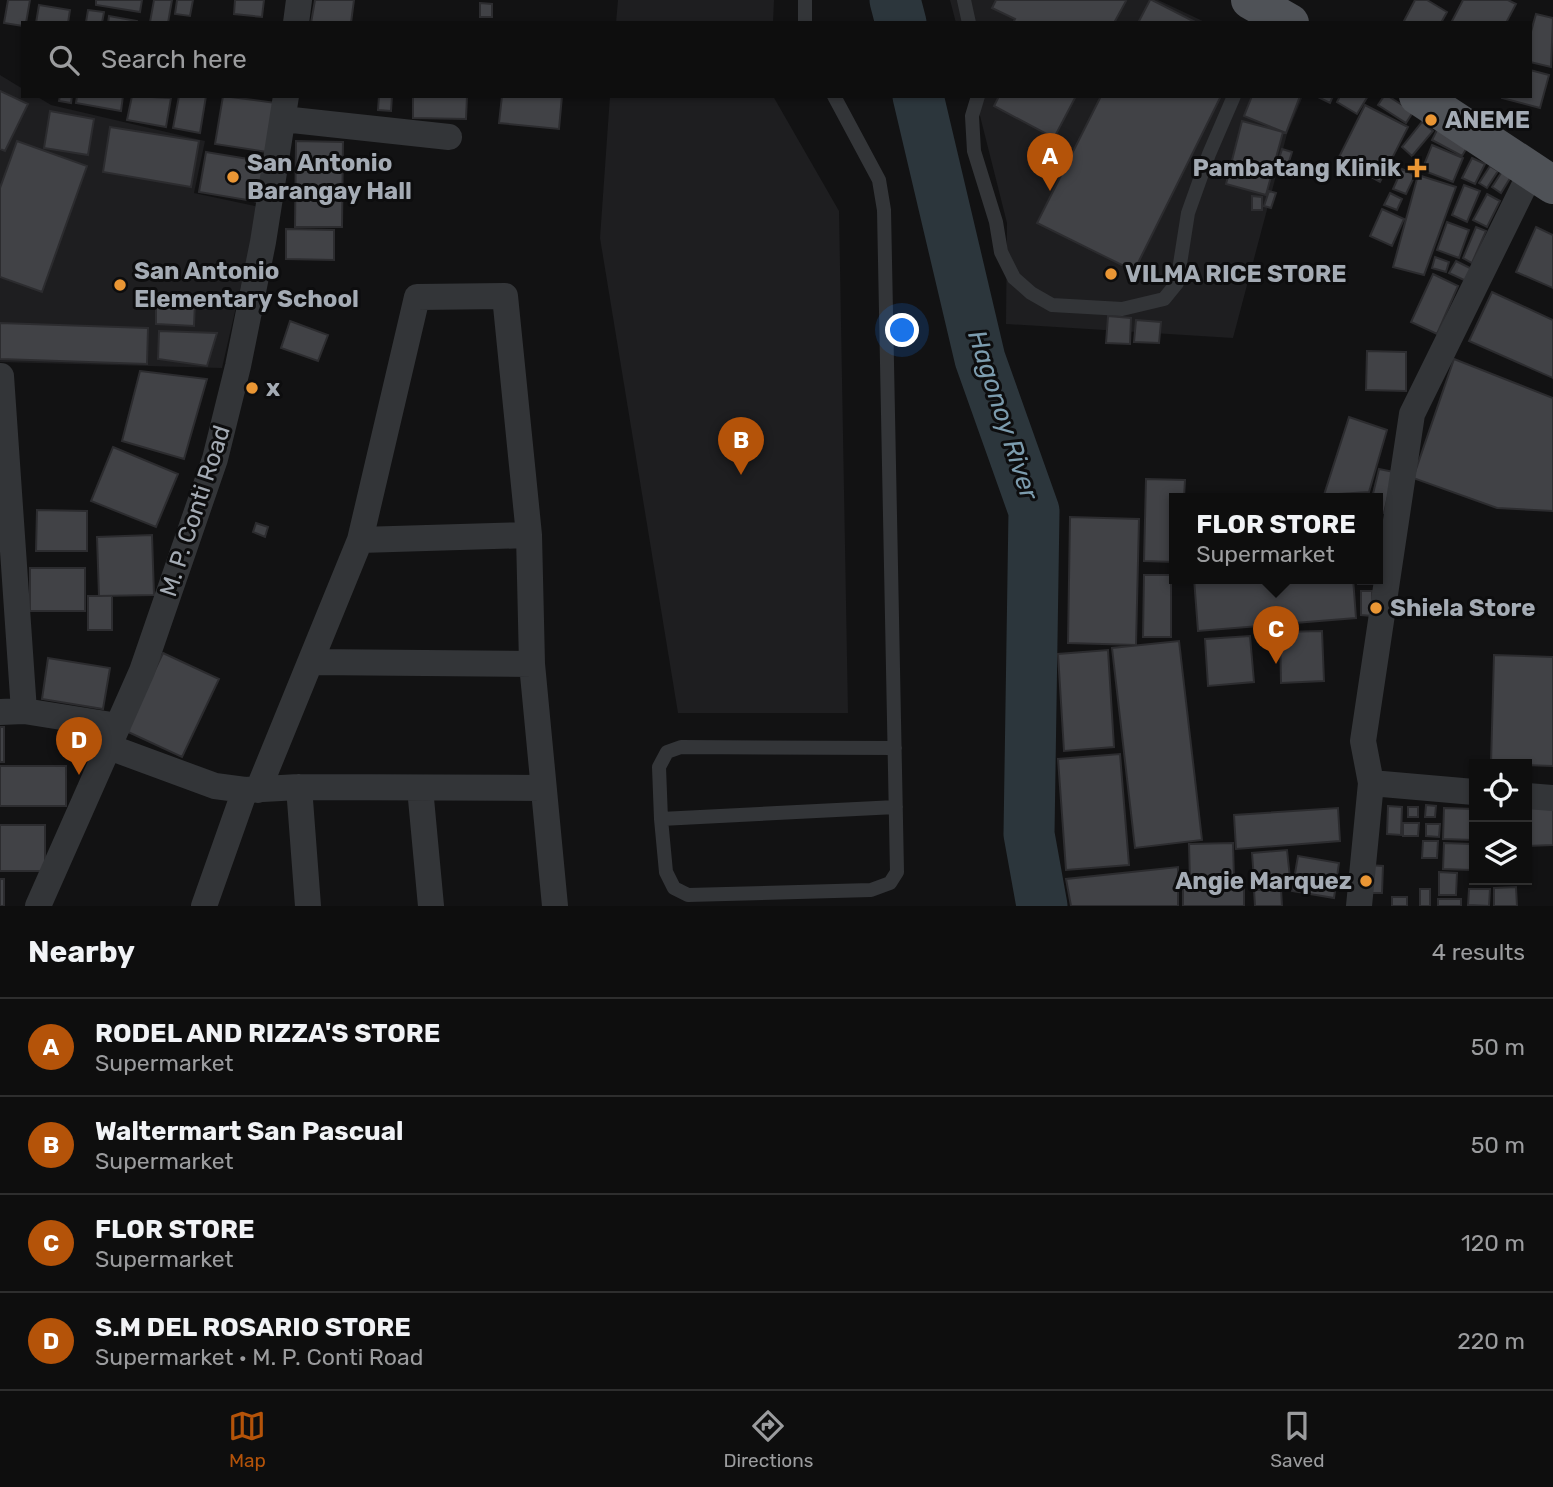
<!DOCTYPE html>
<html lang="en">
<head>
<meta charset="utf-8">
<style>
  body { margin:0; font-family:Rubik,sans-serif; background:#1c1c1c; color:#f1f3f6 }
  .controls { position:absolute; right:21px; bottom:21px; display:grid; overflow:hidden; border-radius:0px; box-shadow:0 2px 5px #0004 }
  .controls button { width:63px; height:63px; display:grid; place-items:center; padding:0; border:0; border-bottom:2px solid #2e2e2e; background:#0e0e0e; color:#f1f3f6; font:35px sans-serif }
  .you { position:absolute; left:903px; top:331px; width:24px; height:24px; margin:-18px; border:5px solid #fff; border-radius:50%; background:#1a73e8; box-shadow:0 0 0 10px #1a73e833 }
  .badge { display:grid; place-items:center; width:46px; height:46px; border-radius:50%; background:#b45309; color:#fff; font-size:23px; font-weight:700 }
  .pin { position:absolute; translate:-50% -58px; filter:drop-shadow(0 2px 4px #0008) }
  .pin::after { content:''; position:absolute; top:37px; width:24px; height:21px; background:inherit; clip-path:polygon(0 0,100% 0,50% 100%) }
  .popup { position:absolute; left:1169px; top:493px; width:214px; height:91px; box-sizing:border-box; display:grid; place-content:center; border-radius:0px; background:#0e0e0e; filter:drop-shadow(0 2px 5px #0005); font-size:23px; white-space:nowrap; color:#9b9c9e }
  .popup b { font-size:26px; color:#f1f3f6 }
  .popup::after { content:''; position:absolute; left:50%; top:100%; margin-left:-14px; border:14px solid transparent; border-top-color:#0e0e0e }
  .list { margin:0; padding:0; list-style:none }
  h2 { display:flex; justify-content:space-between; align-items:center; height:91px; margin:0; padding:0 28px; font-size:30px }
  h2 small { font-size:23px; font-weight:400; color:#9b9c9e }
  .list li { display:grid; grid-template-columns:46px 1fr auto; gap:21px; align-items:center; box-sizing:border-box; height:98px; padding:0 28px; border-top:2px solid #2e2e2e }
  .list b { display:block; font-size:26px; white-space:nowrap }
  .list p { margin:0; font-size:23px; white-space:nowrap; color:#9b9c9e }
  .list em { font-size:23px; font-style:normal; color:#9b9c9e }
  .icon { flex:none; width:38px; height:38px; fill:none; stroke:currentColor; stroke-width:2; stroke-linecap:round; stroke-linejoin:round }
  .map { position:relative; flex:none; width:1553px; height:906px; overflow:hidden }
  .search { position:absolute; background:#0e0e0e; box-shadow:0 2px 5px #0004; left:21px; right:21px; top:21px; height:77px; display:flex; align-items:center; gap:18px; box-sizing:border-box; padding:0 24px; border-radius:0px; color:#9b9c9e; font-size:26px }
  .sheet { height:483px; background:#0e0e0e }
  nav { display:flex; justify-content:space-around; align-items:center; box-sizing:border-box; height:98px; border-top:2px solid #2e2e2e; background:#0e0e0e; font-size:19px; color:#9b9c9e }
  nav a { display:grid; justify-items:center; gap:4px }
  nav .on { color:#b45309 }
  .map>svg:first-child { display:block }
  .built { fill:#1e1e20 }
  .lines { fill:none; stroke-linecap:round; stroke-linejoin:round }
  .river { stroke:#2c363c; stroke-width:51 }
  .building { fill:#414246; stroke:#2c2c2f; stroke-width:2 }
  .lane { stroke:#333538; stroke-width:14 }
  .street { stroke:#333538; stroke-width:26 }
  .primary { stroke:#4f5257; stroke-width:38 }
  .poi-dot { fill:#ea9634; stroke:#0d0d0e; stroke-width:2.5 }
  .labels { text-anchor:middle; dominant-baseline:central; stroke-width:6; stroke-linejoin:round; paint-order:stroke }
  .poi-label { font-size:24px; font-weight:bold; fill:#a4abb4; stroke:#0d0d0e; text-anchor:start }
  .street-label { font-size:24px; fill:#a4abb4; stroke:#0d0d0e }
  .water-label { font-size:26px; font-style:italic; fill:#7c9cae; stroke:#0d0d0e }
</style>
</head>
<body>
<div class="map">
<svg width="1553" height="906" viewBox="0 0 1553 906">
  <rect width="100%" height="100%" fill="#121213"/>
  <!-- built -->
  <path class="built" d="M618 0H774L773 23H616Z
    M950 0H1158L1207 23H956Z
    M0 75 23 89V96H36L51 105 205 141 194 193 259 207 222 368 0 362Z
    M610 96H773L839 211 848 713H678L600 238Z
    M975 96H1303L1287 134 1233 338 1006 324 1007 223Z"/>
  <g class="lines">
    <!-- river -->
    <path class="river" d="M895 0 901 23
      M918 96 980 359 1034 511 1029 834 1042 906"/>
  </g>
  <!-- building -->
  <path class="building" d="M8 0H30L26 23H23V26L4 23Z
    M96 0H142L140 12 96 5Z
    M154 0H172L168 23 150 22Z
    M177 0H193L190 16 175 14Z
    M235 0H264L262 17 234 14Z
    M315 0H354L351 23H311Z
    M996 0H1124L1126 1 1114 23H1013L1015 19 992 8Z
    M1150 0H1152L1197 23H1138Z
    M1415 0H1427L1447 12 1441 23H1407L1404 21Z
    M1463 0H1508L1516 4 1506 23H1451Z
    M480 3 492 4V17H480Z
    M39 5 70 10 68 23H36Z
    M88 10 104 12 102 23 86 22Z
    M1536 14 1553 18 1551 67 1530 62V35Z
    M109 16 137 21V23H108Z
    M1530 70 1549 75 1540 108 1502 98V96H1530Z
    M0 91 28 104 5 151 0 149Z
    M60 96H72L71 103 59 101Z
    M77 96H123L121 111 76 103Z
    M132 96 171 98 166 127 127 120Z
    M179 96H206L200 133 173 128Z
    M223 96 276 103 267 152 215 144Z
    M379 96H392L391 111 378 110Z
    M413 96H467L466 119 413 118Z
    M502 96H562L559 129 499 123Z
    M999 96H1076L1054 138 994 106Z
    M1101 96H1221L1134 271 1037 223Z
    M1252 96H1300L1286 133 1244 116Z
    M1316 96H1333L1330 103Z
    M1340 96H1368L1357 114 1337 102Z
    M1384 96H1388L1413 112 1406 123 1378 105Z
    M1365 105 1408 127 1380 182 1338 159Z
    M50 111 94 119 88 155 44 148Z
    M1242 121 1283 132 1266 195 1226 184Z
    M1422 122 1433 131 1412 156 1402 147Z
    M1441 122 1472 139 1462 156 1432 140Z
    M110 127 199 141 191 187 103 172Z
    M17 141 87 166 42 292 0 277V188Z
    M296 141 343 142 342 227H295Z
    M1432 145 1463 158 1453 182 1422 170Z
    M1282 149 1292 152 1285 175 1275 172Z
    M206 152 266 162 259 202 199 192Z
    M1472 158 1485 164 1475 184 1462 178Z
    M1490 166 1498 171 1487 188 1479 183Z
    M1402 169 1415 175 1406 194 1393 189Z
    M1503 170 1512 175 1501 193 1492 187Z
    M1418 175 1456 187 1424 275 1393 267Z
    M1464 185 1480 191 1467 222 1452 215Z
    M1269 191 1276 193 1271 208 1264 206Z
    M1390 193 1402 199 1397 210 1384 205Z
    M1487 194 1500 201 1487 227 1473 220Z
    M1252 196 1262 197V210H1252Z
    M1382 209 1404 219 1392 246 1370 236Z
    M1447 222 1469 230 1459 258 1437 250Z
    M1476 227 1486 231 1472 263 1463 258Z
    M1536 227 1553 235V288L1516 272Z
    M286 229 334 230V260L286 259Z
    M1435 257 1449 262 1446 272 1432 268Z
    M1456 261 1472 269 1466 281 1449 273Z
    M1433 274 1458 286 1437 334 1411 322Z
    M1492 292 1553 320V378L1469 341Z
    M156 301 195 302 194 326 156 324Z
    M1108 316 1131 318 1130 344 1106 343Z
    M1136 320 1161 322 1159 343 1134 342Z
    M290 321 328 335 318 361 281 348Z
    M0 323 148 328 147 364 0 359Z
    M159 331 217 333 207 366 158 359Z
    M1367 351 1406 352V391L1366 390Z
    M1454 359 1553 398V511L1497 508 1413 478Z
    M140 371 207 379 184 459 122 441Z
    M1349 417 1387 430 1369 492 1324 495Z
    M113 447 178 474 156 527 91 501Z
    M1379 469 1394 472 1384 513 1378 512V498H1372Z
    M1146 479 1185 480 1184 498H1174V562L1144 561Z
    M37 510 87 511V551H36Z
    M1070 517 1139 519 1136 645 1068 643Z
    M256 523 268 527 265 537 253 532Z
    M1378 531V584H1358V578H1378Z
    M152 535 154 595 99 596 97 537Z
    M30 568H85V611H30Z
    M1144 575H1171V637H1143Z
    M1194 578H1353L1356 618 1198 631Z
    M1361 591H1372V616L1361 615Z
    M88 596H112V630H88Z
    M1322 631 1324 681 1281 683 1280 632Z
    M1250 636 1254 682 1208 686 1205 639Z
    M1179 641 1202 840 1135 848 1112 648Z
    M1108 650 1114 747 1064 751 1058 654Z
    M163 653 219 679 182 757 126 731Z
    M1494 655 1553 657V766L1491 764Z
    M48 658 110 668 103 709 42 699Z
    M0 727H4V762H0Z
    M1120 754 1129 865 1066 870 1058 759Z
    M0 766H66V806H0Z
    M1426 805 1436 806 1435 817H1425Z
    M1388 806 1402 807 1401 835 1387 834Z
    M1408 807H1418V817H1408Z
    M1553 807V845L1527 846V808Z
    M1338 808 1340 841 1236 849 1234 815Z
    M1444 808 1474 809V840L1443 839Z
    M1403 823H1419L1418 836H1403Z
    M1426 824H1440L1439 837 1426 836Z
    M0 825H45V871H0Z
    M1423 841H1438L1437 858H1422Z
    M1233 843 1234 879 1190 881 1189 844Z
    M1444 843 1472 844 1471 870 1443 869Z
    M1287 850 1290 878 1254 880 1252 853Z
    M1298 856 1339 863 1334 898 1292 891Z
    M1368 865 1383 866 1382 893H1368Z
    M1178 867V906H1071L1066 879Z
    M1439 872 1457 873 1456 895H1439Z
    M0 879H4V906H0Z
    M1485 880H1520V884Z
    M1183 885H1244V906H1183Z
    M1516 887 1517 906H1494V888Z
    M1281 889 1282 906H1255L1254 890Z
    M1420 889H1430V906H1420Z
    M1469 889H1490L1489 906 1468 905Z
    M1392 897H1407V906H1392Z
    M1438 899H1461V906H1438Z"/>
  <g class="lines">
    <!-- lane -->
    <path class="lane" d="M964 0 969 23
      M805 23V0
      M834 96 879 180 884 210 897 872 890 883 871 890 688 895 674 888 666 872 661 819 659 767 667 752 681 747 895 748
      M978 96 972 116 974 151 996 222 1001 252 1014 278 1031 293 1052 305 1122 309 1164 299 1177 283 1188 213 1209 154 1234 96
      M661 819 896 807"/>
    <!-- street -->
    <path class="street" d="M296 23 299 0
      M283 119 449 137
      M1 376 24 711
      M360 540 529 535
      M311 662 532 664
      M0 712 24 711 118 726
      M109 747 215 786 245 790 299 787 542 788
      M1371 783 1474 792
      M299 787 308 906
      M420 788 431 906
      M258 790 360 540 417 297 505 296 529 535 532 664 555 906
      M1527 796 1553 798
      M38 906 142 671 215 459 238 366 263 242 286 96
      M204 906 245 790
      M1359 906 1371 783 1363 741 1412 414 1531 172"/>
    <!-- primary -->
    <path class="primary" d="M1250 0 1290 23
      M1418 96 1553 185"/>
  </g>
  <!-- markers -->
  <g class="poi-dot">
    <circle cx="1431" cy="120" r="7"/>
    <path d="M1413.5 157.5h7v7h7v7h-7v7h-7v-7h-7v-7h7z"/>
    <circle cx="233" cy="177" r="7"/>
    <circle cx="1111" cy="274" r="7"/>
    <circle cx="120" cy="285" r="7"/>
    <circle cx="252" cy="388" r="7"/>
    <circle cx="1376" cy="608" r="7"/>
    <circle cx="1366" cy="881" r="7"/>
  </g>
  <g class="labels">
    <!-- poi labels -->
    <g class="poi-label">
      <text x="1445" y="120">ANEME</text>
      <text x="247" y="163">San Antonio<tspan x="247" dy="28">Barangay Hall</tspan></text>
      <text x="1401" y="168" text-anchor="end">Pambatang Klinik</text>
      <text x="134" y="271">San Antonio<tspan x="134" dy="28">Elementary School</tspan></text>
      <text x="1125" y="274">VILMA RICE STORE</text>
      <text x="266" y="388">x</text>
      <text x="1390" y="608">Shiela Store</text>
      <text x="1352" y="881" text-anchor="end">Angie Marquez</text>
    </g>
    <!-- street labels -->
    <g class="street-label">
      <text transform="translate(195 511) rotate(-72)">M. P. Conti Road</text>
    </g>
    <!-- water labels -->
    <g class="water-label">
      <text transform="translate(1003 415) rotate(72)">Hagonoy River</text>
    </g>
  </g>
</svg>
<div class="controls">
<button><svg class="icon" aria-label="locate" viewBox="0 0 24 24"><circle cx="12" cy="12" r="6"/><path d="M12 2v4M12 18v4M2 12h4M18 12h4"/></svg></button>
<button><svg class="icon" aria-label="layers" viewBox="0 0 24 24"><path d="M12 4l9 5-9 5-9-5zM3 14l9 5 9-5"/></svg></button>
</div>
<div class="you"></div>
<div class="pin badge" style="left:1050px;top:191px">A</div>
<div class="pin badge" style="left:741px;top:475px">B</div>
<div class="pin badge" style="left:1276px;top:664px">C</div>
<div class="popup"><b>FLOR STORE</b>Supermarket</div>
<div class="pin badge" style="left:79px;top:775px">D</div>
<div class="search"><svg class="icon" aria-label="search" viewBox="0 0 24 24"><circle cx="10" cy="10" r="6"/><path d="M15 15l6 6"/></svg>Search here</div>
</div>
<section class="sheet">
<h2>Nearby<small>4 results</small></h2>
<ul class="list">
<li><span class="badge">A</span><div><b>RODEL AND RIZZA'S STORE</b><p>Supermarket</p></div><em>50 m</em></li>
<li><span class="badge">B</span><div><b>Waltermart San Pascual</b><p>Supermarket</p></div><em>50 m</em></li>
<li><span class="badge">C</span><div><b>FLOR STORE</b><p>Supermarket</p></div><em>120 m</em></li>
<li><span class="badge">D</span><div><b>S.M DEL ROSARIO STORE</b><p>Supermarket · M. P. Conti Road</p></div><em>220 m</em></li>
</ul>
</section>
<nav>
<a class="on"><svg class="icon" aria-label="map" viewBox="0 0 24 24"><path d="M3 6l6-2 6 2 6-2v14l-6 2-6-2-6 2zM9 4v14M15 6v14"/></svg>Map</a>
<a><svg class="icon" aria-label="directions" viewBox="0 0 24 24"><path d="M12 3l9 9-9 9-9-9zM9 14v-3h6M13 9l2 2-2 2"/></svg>Directions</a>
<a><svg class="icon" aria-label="saved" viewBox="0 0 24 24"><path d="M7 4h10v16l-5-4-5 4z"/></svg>Saved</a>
</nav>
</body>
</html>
